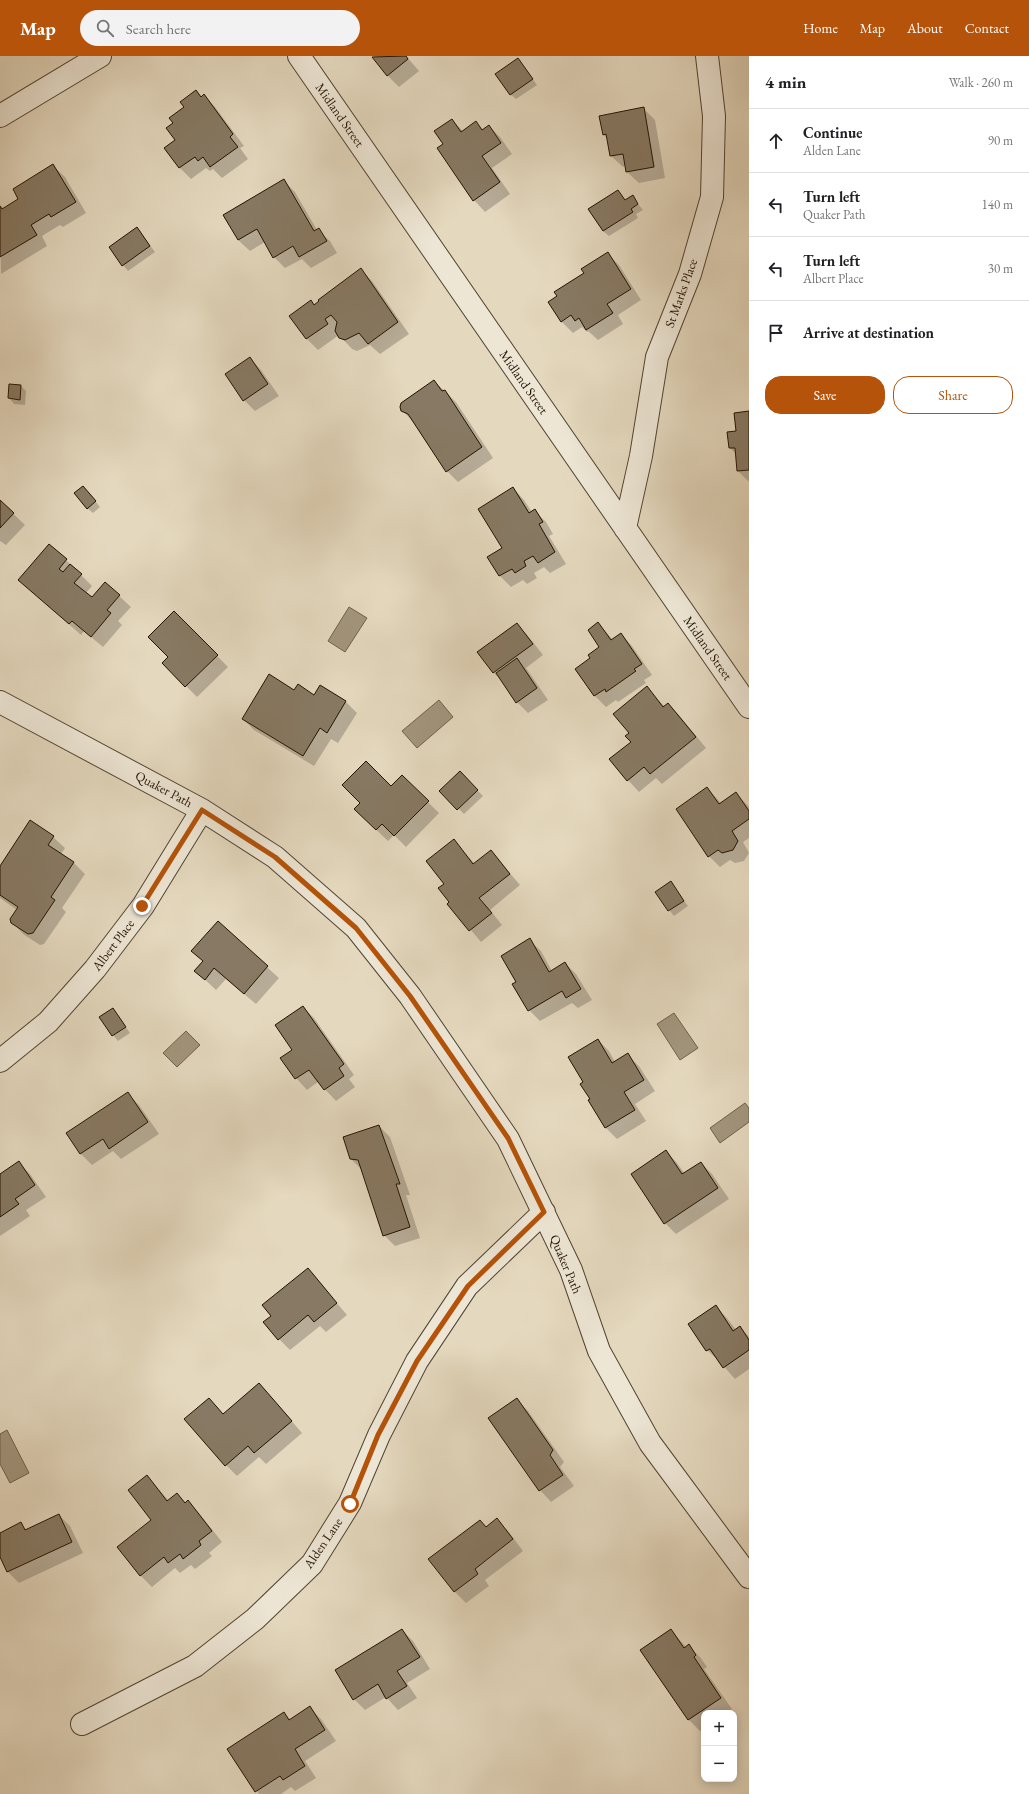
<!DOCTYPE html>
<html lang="en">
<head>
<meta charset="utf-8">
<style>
  body { margin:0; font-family:"EB Garamond",serif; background:#f2f2f2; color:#202124 }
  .controls { position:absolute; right:12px; bottom:12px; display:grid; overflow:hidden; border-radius:8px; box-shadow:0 2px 10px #0003 }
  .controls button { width:36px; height:36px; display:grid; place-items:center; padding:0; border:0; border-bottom:1px solid #e0e0e0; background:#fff; color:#202124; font:20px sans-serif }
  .stop { position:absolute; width:12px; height:12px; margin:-9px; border:3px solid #b45309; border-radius:50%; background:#fff }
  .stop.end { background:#b45309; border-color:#fff; box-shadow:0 1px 4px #0008 }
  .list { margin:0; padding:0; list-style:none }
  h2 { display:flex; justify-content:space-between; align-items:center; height:52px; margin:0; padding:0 16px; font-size:17px }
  h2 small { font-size:13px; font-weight:400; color:#757577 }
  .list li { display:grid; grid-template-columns:26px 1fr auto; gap:12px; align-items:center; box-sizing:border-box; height:64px; padding:0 16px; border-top:1px solid #e0e0e0 }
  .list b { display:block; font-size:15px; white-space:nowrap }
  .list p { margin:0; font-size:13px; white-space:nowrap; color:#757577 }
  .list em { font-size:13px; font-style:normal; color:#757577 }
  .actions { display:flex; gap:8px; padding:12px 16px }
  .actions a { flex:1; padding:9px 0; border:1px solid #b45309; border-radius:16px; text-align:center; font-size:14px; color:#b45309 }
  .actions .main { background:#b45309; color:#fff }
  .icon { flex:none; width:22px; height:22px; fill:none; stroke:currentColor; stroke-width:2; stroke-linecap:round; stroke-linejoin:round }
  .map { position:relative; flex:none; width:749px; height:1738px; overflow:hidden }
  header { display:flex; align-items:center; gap:24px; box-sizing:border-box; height:56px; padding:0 20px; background:#b45309; color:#fff }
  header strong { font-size:19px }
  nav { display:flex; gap:22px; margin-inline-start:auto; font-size:14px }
  .search { width:280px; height:36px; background:#f2f2f2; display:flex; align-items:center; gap:10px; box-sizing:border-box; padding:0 14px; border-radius:22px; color:#757577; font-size:15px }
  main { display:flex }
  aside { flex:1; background:#fff }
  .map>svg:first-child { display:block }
  .water { fill:#a2957d; stroke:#6f614b }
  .shadow { fill:#0003 }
  .building { fill:#877963; stroke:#221200 }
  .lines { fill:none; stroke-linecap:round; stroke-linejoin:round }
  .minor-casing { stroke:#524430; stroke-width:24 }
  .minor { stroke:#ede6d5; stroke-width:22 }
  .route { stroke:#b45309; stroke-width:5 }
  .labels { text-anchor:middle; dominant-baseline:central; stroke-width:4; stroke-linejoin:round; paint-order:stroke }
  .street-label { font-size:13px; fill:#221200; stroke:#ede6d5 }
</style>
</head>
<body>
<header>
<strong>Map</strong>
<div class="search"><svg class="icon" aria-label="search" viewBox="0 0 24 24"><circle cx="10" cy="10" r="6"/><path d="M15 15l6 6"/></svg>Search here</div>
<nav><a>Home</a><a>Map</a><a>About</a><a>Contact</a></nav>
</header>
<main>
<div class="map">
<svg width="749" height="1738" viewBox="0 0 749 1738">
  <rect width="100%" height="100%" fill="#e4d8be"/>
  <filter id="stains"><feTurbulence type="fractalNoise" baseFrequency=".005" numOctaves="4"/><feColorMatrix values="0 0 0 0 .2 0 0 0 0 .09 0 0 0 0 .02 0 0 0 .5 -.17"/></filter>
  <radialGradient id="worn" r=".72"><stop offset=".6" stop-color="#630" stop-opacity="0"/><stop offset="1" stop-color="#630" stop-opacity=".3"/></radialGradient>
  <!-- water -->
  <path class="water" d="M349 551 367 562 345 596 328 585Z
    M439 644 453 661 417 692 402 675Z
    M674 957 698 992 680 1004 657 968Z
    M186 975 200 989 177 1011 163 997Z
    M745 1047 749 1052V1066L720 1087 710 1072Z
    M7 1374 29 1417 10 1427 0 1408V1378Z"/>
  <!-- shadow -->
  <path class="shadow" d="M374 0H406L419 15 399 31 388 20Z
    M518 3 537 29 516 43 510 38Z
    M196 35 202 41 204 40 215 51 244 90 240 92 248 103 222 122 213 113 210 115 206 112 191 123 180 112 165 92 176 84 175 67Z
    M644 53 655 64 665 122 639 127 627 116 626 110 623 111 611 100 608 83 603 78Z
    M452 64 463 75 476 67 483 74 489 70 500 81 512 98 492 112 510 138 485 156 474 144 438 92 444 88Z
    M53 110 65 121 86 157 63 171 60 169 42 180 47 190 1 218 0 149 4 153 19 143Z
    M284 125 295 136 317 174 330 185 337 197 311 212 302 203 285 212 274 201 265 186 250 195 238 184Z
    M618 135 626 145 632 140 643 154 636 158 638 162 609 180 603 175Z
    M137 172 155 196 128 215 123 209Z
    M608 198 619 209 641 244 618 259 623 268 598 284 588 275 587 276 582 271 573 277 562 266 550 246Z
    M361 214 372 225 409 278 380 298 370 289 357 295 352 293 339 279 318 294 307 283 290 261 311 245 315 249Z
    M250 302 261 314 279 340 255 355 244 344Z
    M434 325 456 346 493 402 458 426 447 415 413 366 402 354Z
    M21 330 26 335 25 349 14 348 9 342Z
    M749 356V426L738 415 737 399 730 392 737 376Z
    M513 432 524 444 532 456 535 455 546 466 553 478 549 480 566 508 550 517 544 511 534 517 537 522 527 528 523 524 511 531 500 520 488 501 503 492Z
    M88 436 100 451 93 457 87 452Z
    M0 445 25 469 6 489 0 485Z
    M66 504 92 530 86 537 92 543 105 527 131 551 118 565 122 569 103 591 84 575 81 579 19 524Z
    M174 556 228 611 197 641 163 607 169 601Z
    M598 567 613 584 621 578 632 590 652 619 644 624 646 627 618 646 616 644 606 651 595 640 576 613 592 602 601 591Z
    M517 568 528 580 543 599 526 612 548 644 528 657 517 646 504 627 494 617 479 597Z
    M647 632 665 651 668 648 679 659 706 692 662 728 656 722 639 736 628 724 632 686 630 677Z
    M294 635 346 646 357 657 338 687 331 683 314 710 254 674 243 663Z
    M460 717 483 740 464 758 441 735Z
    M402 721 439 757 406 791 394 779 388 785 366 764 362 747 391 732Z
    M707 732 721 747 736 737 749 751V782L743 786 749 797 744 805 735 807 730 804 720 811 709 800Z
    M53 781 65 792 61 798 74 807 85 818 62 852 66 856 44 888 40 889 23 878 12 866 17 854 0 842V812Z
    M454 785 475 808 491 795 520 829 490 854 502 869 481 886 449 848 451 846 445 828Z
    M671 827 688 850 674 860 669 854Z
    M218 867 279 922 256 948 226 923 216 934 196 915 204 906 193 895Z
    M529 884 541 895 552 915 565 907 576 918 592 944 578 952 572 947 540 965 529 954 517 927Z
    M303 951 314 962 354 1019 349 1023 355 1031 336 1045 318 1026 307 1034 296 1022 282 1002 293 994Z
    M113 953 130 977 118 985 113 979Z
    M598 984 609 995 615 1006 627 999 639 1010 655 1035 635 1048 646 1065 617 1083 606 1072 589 1044 591 1043 585 1026Z
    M128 1038 139 1049 159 1078 121 1103 113 1095 92 1109 81 1098 68 1078Z
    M379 1070 390 1081 410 1139H406L420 1182 395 1190 384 1179 362 1114 351 1103Z
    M666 1095 677 1107 685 1118 701 1107 712 1118 729 1143 676 1178 665 1167Z
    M19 1107 30 1118 46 1141 26 1154 30 1160 0 1180V1120Z
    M308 1213 347 1259 326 1276 320 1270 290 1294 279 1283 272 1261Z
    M716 1251 727 1262 736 1274 740 1271 749 1281V1313L735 1323 719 1305 707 1294Z
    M270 1340 302 1377 266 1408 259 1401 237 1420 226 1409 209 1343 224 1359Z
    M517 1344 528 1355 564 1406 560 1411 574 1430 551 1446 540 1434 490 1362Z
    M147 1420 169 1445 177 1439 186 1447 188 1445 199 1457 222 1486 209 1497 212 1500 195 1513 191 1509 180 1517 175 1512 152 1531 141 1520 118 1491 152 1464Z
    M59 1459 70 1470 83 1497 19 1527 8 1516 0 1499V1478L21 1468 27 1474Z
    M497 1464 508 1475 523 1495 485 1524 489 1530 466 1547 455 1536 430 1503 480 1465 486 1471Z
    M402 1574 413 1585 430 1613 407 1627 417 1642 398 1654 386 1641 365 1654 354 1643Z
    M671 1574 686 1591 688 1590 700 1601 707 1611 704 1613 732 1653 726 1657H704V1672L700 1675 689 1664 641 1594Z
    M310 1652 321 1663 336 1685 305 1705 316 1722 295 1735 291 1731 281 1738H259L229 1693 284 1657 291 1664Z"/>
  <!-- building -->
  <path class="building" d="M406 0 408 3 387 20 372 1Z
    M518 2 533 23 510 39 495 18Z
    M196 34 201 41 204 38 233 78 230 81 238 91 210 111 203 101 198 105 195 101 179 112 164 92 175 84 166 72 173 67 169 62 184 51 180 46Z
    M644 51 654 111 626 116 623 98 610 100 606 78 603 79 599 60Z
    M452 63 461 76 476 65 482 74 489 69 501 87 482 100 500 126 473 145 437 92 443 88 434 75Z
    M53 108 76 146 51 161 49 158 31 169 37 179 0 201V150L2 153 18 143 13 133Z
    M284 123 314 175 319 172 327 185 299 201 293 190 273 202 257 173 238 184 223 159Z
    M618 134 625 144 633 139 638 148 631 153 633 156 603 175 588 153Z
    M137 171 150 190 122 210 109 191Z
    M608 196 631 233 607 248 613 257 586 274 579 262 575 265 571 259 561 266 548 246 557 240 554 236 584 217 581 213Z
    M361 212 398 266 368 288 359 277 345 284 339 282 335 275 337 266 331 259 325 263 328 268 306 283 289 260 311 244 314 249 319 245 318 244Z
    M250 301 268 328 243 345 225 318Z
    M434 324 442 335 445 334 482 391 446 416 408 358 401 355 400 351 401 347Z
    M9 328 21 329 20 344 8 342Z
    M749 355V414L737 415 735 392H729L727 376 736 375 734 357Z
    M83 430 96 445 87 453 74 437Z
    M513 431 529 457 535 453 543 466 539 468 555 496 538 507 533 500 524 505 526 510 515 517 512 513 499 520 487 501 502 492 478 453Z
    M0 444 14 457 0 472Z
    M49 488 67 503 59 513 63 516 70 508 82 518 74 527 92 541 105 526 120 539 107 554 111 557 91 581 72 565 69 568 18 524Z
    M174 555 218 599 185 631 162 607 168 601 148 581Z
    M598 566 611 584 621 577 642 608 634 613 636 615 606 636 605 633 594 640 575 613 590 602 588 599 599 591 588 574Z
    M517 567 533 588 493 617 477 596Z
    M517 602 537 632 516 647 496 617Z
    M269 618 294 634 298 628 314 639 320 629 346 645 327 677 320 672 303 700 242 663Z
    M647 630 663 651 668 647 696 681 650 718 644 711 627 725 609 703 631 686 625 680 629 677 613 658Z
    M366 705 391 730 402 719 429 745 394 780 382 768 376 774 354 753 360 747 342 729Z
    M460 715 478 734 457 754 439 735Z
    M707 731 719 748 736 736 749 755V763L732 775 738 785 733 794 722 797 718 794 708 801 676 753Z
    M30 764 54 780 48 789 74 806 51 841 55 844 33 877 28 878 11 867 10 863 18 851 0 839V810Z
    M454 783 473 808 491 794 510 818 479 842 492 857 469 875 447 848 449 846 438 832 444 828 426 805Z
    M671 825 684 845 668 855 655 836Z
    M218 865 268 910 244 938 214 912 205 924 194 915 203 905 191 895Z
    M530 882 549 916 565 906 581 933 566 942 562 935 528 955 512 928 516 926 501 900Z
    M303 950 344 1008 339 1012 344 1020 324 1034 309 1014 295 1023 280 1002 292 994 275 969Z
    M113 952 126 971 112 980 99 961Z
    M598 983 612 1007 628 997 644 1024 624 1036 635 1054 605 1072 588 1044 590 1043 580 1028 583 1026 568 1001Z
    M128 1036 148 1066 109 1093 103 1083 80 1098 66 1077Z
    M379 1069 400 1128H396L410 1171 383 1180 358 1104 350 1103 343 1081Z
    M666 1094 682 1118 701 1106 718 1132 664 1168 631 1118Z
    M19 1105 35 1129 15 1143 19 1148 0 1161V1118Z
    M308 1212 337 1247 314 1266 308 1259 278 1284 263 1266 271 1260 262 1249Z
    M716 1249 733 1275 740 1270 749 1284V1294L723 1312 710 1293 706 1295 688 1268Z
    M259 1327 292 1365 254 1397 248 1390 225 1410 184 1363 209 1342 223 1358Z
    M517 1342 553 1394 550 1399 563 1419 539 1435 488 1362Z
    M147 1419 167 1445 177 1437 185 1447 188 1444 212 1475 199 1485 201 1489 183 1503 180 1498 168 1507 164 1501 140 1520 117 1491 151 1464 128 1434Z
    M59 1458 72 1486 7 1516 0 1501V1477L21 1466 25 1474Z
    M497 1462 513 1483 475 1513 478 1518 454 1536 428 1503 480 1464 486 1471Z
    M402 1573 420 1601 397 1615 407 1630 386 1643 378 1628 353 1644 335 1614Z
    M671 1573 684 1592 689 1588 696 1599 694 1601 721 1642 688 1664 640 1594Z
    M310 1650 325 1674 295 1693 305 1710 283 1724 280 1720 255 1736 227 1693 284 1656 289 1664Z"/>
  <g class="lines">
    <defs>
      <path id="minor" d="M299 0 749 651
        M0 60 100 0
        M625 472 641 400 657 301 690 218 712 141 714 60 707 0
        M0 646 202 754 275 801 356 872 410 940 508 1083 571 1214 599 1295 650 1387 749 1521
        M0 1005 48 966 95 913 143 850 202 754
        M82 1668 195 1610 255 1563 312 1508 350 1447 379 1379 417 1305 467 1230 544 1156"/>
    </defs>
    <!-- minor casing -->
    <use href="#minor" class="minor-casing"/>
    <!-- minor -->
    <use href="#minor" class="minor"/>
  </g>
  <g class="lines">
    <!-- route -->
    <path class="route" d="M142 850 202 754 275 801 356 872 410 940 508 1082 544 1156 468 1230 417 1305 378 1379 350 1448"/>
  </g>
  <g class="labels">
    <!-- street labels -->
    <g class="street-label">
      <text transform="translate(340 59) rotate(55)">Midland Street</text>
      <text transform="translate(681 237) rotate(-70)">St Marks Place</text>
      <text transform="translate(524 326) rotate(55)">Midland Street</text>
      <text transform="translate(708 592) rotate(55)">Midland Street</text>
      <text transform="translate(164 733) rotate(28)">Quaker Path</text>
      <text transform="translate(113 889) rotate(-53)">Albert Place</text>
      <text transform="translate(566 1208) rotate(67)">Quaker Path</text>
      <text transform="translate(323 1487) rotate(-56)">Alden Lane</text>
    </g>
  </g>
  <rect width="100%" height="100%" filter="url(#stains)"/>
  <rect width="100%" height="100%" fill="url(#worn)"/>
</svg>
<div class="controls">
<button>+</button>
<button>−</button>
</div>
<div class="stop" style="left:350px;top:1448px"></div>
<div class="stop end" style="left:142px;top:850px"></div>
</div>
<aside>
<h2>4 min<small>Walk · 260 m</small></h2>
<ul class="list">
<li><svg class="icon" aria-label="ahead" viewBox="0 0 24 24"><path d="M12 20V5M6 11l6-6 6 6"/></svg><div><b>Continue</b><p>Alden Lane</p></div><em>90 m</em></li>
<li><svg class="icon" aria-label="left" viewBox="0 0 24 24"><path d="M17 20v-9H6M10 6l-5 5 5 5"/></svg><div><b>Turn left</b><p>Quaker Path</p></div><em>140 m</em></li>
<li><svg class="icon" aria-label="left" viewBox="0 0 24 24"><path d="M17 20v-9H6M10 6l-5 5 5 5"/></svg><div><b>Turn left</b><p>Albert Place</p></div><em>30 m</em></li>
<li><svg class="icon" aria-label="arrive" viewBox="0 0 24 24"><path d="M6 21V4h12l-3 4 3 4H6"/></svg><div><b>Arrive at destination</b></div></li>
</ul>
<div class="actions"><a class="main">Save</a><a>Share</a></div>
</aside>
</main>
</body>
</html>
